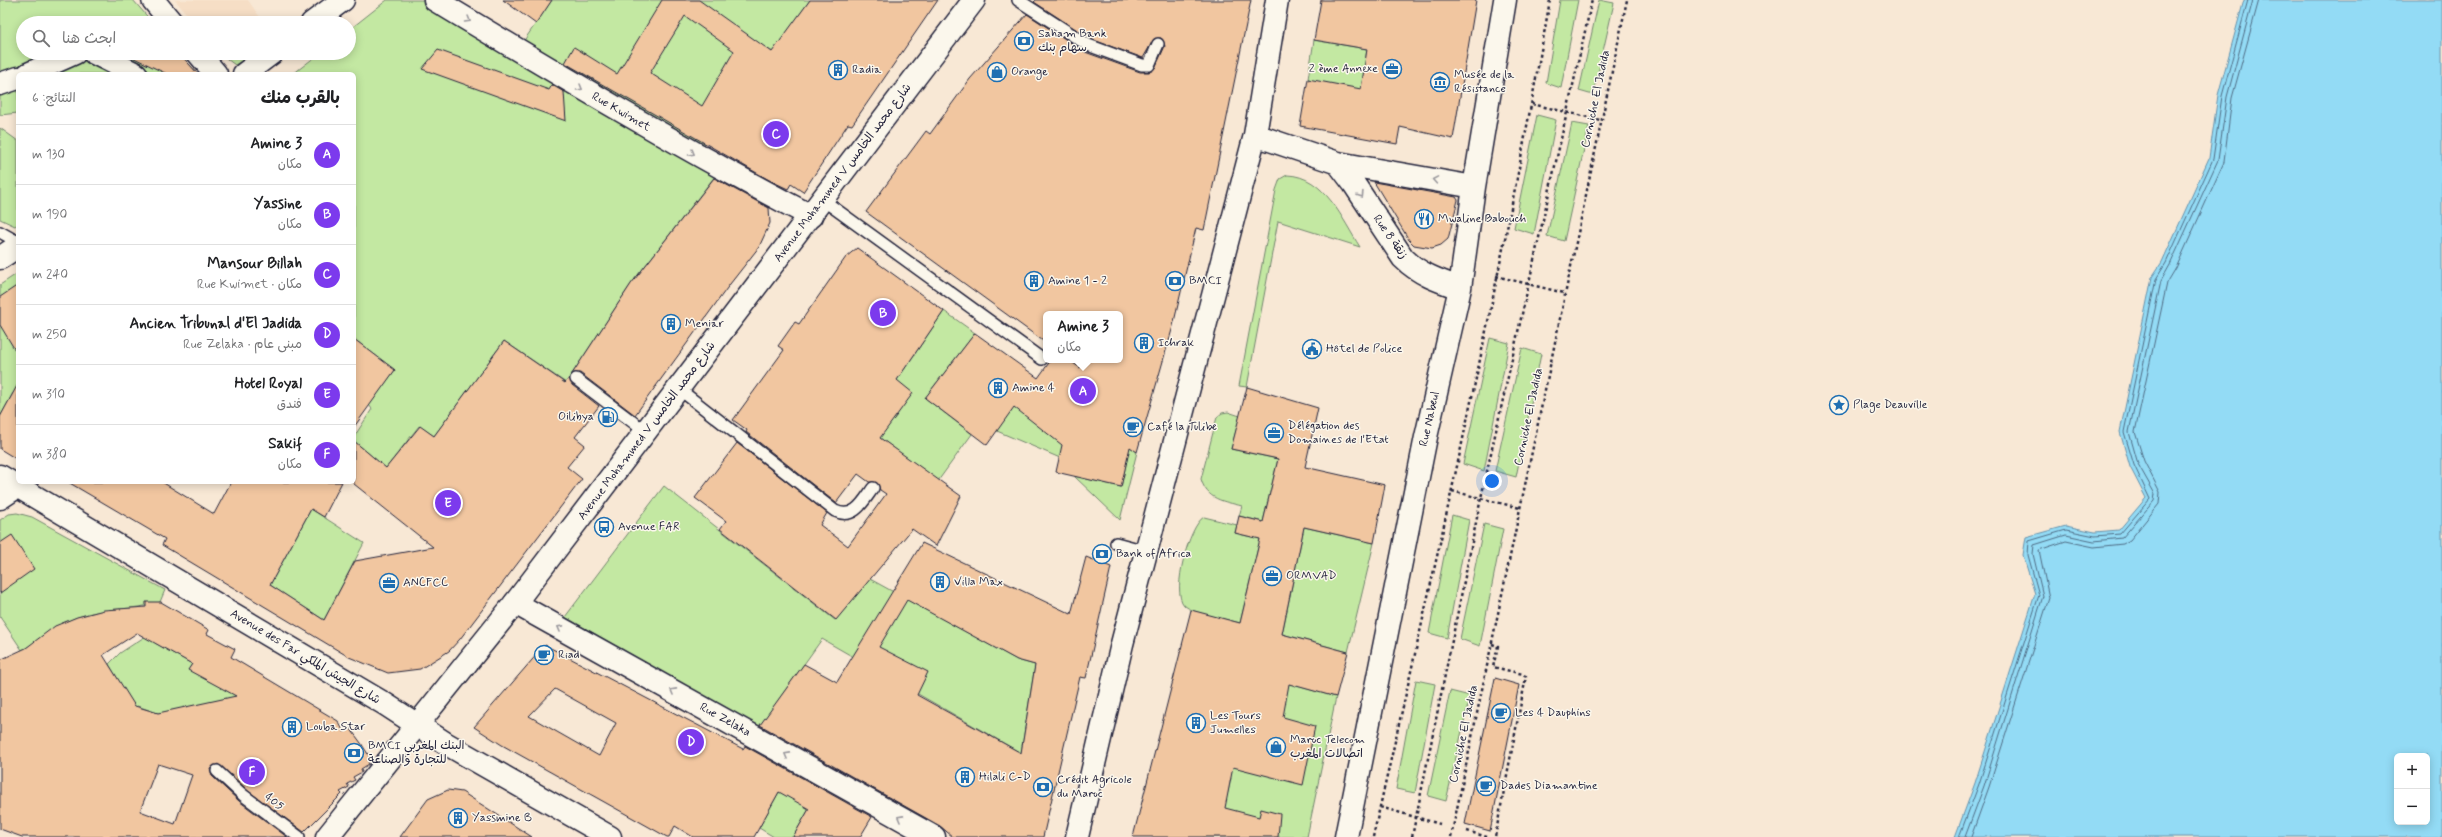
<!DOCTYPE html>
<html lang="ar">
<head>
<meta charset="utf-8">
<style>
  body { margin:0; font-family:Mynerve,"Playpen Sans Arabic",sans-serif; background:#f2f2f2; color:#202124; direction:rtl }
  .controls { position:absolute; right:12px; bottom:12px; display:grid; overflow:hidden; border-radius:6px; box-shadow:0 2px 10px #0003 }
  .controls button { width:36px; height:36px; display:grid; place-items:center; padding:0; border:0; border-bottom:1px solid #e0e0e0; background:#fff; color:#202124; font:20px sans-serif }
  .you { position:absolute; left:1492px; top:481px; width:14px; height:14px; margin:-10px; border:3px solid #fff; border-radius:50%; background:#1a73e8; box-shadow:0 0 0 6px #1a73e833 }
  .badge { display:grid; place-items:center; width:26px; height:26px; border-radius:50%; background:#7c3aed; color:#fff; font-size:13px; font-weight:700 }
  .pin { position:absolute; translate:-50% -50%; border:2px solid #fff; box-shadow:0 1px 4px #0006 }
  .popup { position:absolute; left:1043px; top:311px; width:80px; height:52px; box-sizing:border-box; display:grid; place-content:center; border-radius:6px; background:#fff; filter:drop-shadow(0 1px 3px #0005); font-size:13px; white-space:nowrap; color:#757577 }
  .popup b { font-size:15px; color:#202124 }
  .popup::after { content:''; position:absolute; left:50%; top:100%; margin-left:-8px; border:8px solid transparent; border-top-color:#fff }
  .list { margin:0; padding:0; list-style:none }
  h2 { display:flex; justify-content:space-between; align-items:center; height:52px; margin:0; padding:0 16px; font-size:17px }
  h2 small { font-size:13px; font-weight:400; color:#757577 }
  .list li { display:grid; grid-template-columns:26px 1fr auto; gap:12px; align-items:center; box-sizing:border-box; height:60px; padding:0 16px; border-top:1px solid #e0e0e0 }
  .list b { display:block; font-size:15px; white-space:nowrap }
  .list p { margin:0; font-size:13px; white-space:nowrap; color:#757577 }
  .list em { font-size:13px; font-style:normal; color:#757577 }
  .icon { flex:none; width:22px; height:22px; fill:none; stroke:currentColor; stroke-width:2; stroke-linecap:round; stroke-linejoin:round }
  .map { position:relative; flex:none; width:2442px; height:837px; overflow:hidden; direction:ltr }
  .search { position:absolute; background:#fff; box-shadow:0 2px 10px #0003; left:16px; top:16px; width:340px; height:44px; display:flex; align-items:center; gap:10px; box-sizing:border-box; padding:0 14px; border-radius:22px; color:#757577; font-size:15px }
  .panel { position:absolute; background:#fff; box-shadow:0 2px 10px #0003; left:16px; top:72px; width:340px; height:412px; border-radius:6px; direction:rtl }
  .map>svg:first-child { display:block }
  .built { fill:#f6dec5 }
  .green { fill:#c3e8a2; stroke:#72856e }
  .water { fill:#93dbf5; stroke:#6691ab; fill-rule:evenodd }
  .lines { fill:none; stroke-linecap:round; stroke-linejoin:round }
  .shore { stroke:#4f6c85; stroke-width:1 }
  .building { fill:#f1c6a0; stroke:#22223b; fill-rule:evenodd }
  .service-casing { stroke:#22223b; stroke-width:14 }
  .minor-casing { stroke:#22223b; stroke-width:25 }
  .tertiary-casing { stroke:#22223b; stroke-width:25 }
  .path { stroke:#22223b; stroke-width:2.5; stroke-dasharray:3 3; stroke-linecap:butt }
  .service { stroke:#fbf7ec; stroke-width:11 }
  .minor { stroke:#fbf7ec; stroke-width:22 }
  .tertiary { stroke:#fbf7ec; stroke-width:22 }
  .oneway { stroke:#99979c }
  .labels { text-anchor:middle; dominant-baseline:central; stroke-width:3; stroke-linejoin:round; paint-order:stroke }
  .poi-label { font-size:12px; fill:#22223b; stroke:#fbf7ec; text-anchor:start }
  .street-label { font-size:12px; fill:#22223b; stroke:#fbf7ec }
</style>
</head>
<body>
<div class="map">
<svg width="2442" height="837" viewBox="0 0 2442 837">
  <rect width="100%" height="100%" fill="#f8e8d5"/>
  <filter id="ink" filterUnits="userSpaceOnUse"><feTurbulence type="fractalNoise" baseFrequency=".025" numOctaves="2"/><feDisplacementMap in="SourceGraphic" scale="8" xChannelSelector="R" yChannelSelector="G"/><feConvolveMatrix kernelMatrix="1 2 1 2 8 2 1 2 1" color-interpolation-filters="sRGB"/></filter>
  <g filter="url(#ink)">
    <!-- built -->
    <path class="built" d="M175 0H248L264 23H194Z"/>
    <!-- green -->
    <path class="green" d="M0 0H133L153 23H23V53H179L198 74H18V113L0 115Z
      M387 0H423L715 176 631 284 566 383 504 341 434 436 419 426 386 468 354 441V437L372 409 369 405 395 370 354 339V74H293L320 53H349V30Z
      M552 0H810L773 52 766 48 701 149 523 42Z
      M1560 0H1578L1561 88 1546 83Z
      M1599 0 1614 3 1593 95 1579 91Z
      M1314 40 1367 49 1360 99 1308 79Z
      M219 53H251L252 54 235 65Z
      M1537 115 1556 120 1534 234 1514 228Z
      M1572 123 1589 126 1564 241 1547 236Z
      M0 128 18 141V224L15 226 0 219Z
      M1287 175C1325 176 1342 219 1360 247L1278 221 1247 387 1239 386 1276 190 1280 179Z
      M18 273V396L13 393 0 417V285Z
      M944 311 975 333 925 398 972 434 938 481 880 438 897 380Z
      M1490 338 1509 343 1484 471 1463 464Z
      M1522 348 1541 354 1516 477 1495 471Z
      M995 393 1018 402 1072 404 1137 452 1120 520 1074 476 1121 487 1129 451 1060 458 997 431Z
      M1228 412 1240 416 1231 449 1278 459 1263 522 1239 516 1242 506C1223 501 1207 500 1201 479L1217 417 1222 413Z
      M664 486 835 620 870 579 1017 660 1035 665 1021 753 822 639 759 727 565 617Z
      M311 509 364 543 324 620 270 585Z
      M17 513 32 517 165 590 160 602C134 611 107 607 81 616 57 623 42 640 22 650L0 617V520L9 514Z
      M1452 515 1469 520 1447 638 1429 633Z
      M1204 517 1237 525 1235 533 1260 539 1240 623C1227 619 1193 614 1184 605 1171 592 1189 525 1204 517Z
      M1484 524 1503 529 1480 646 1460 639Z
      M1304 527 1374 543 1348 652 1282 634Z
      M155 630 160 633 155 643 192 664 189 669 218 684 257 709 158 713 137 706 136 710 109 664 120 653Z
      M1269 678 1336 697 1307 837H1203L1228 792 1231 778 1218 775Z
      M1416 680 1435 684 1415 793 1396 789Z
      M1450 691 1470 696 1446 801 1428 796Z
      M779 792 814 800 793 837H774L759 828Z"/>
    <!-- water -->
    <path class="water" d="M2244 0H2442V837H1955L1975 783 2035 594 2023 555 2026 537 2066 526 2095 532 2119 530 2146 498 2130 467 2120 432 2152 277 2162 262 2209 158 2218 95ZM2397 756H2427V822H2397Z"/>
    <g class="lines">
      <!-- shore -->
      <path class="shore" d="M1959 837 1979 784 2039 595 2028 555 2029 541 2066 530 2095 536 2120 534 2150 499 2134 465 2124 432 2156 279 2166 263 2213 159 2222 96 2248 0
        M1965 837 1984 786 2043 596 2033 554 2034 545 2066 535 2094 541 2122 538 2154 501 2155 494 2138 464 2129 432 2161 281 2170 265 2218 160 2227 97 2253 0
        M1971 837 1989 787 2049 598 2039 550 2066 541 2094 547 2123 544 2130 540 2159 504 2160 492 2144 461 2135 432 2167 283 2176 268 2224 162 2232 98 2259 0"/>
    </g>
    <!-- building -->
    <path class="building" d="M503 0H552L536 24Z
      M662 0H699L772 52 810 0H938L852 125 848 124 803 192 791 184 788 189 769 180 565 63 574 47 617 74ZM685 16 734 51 702 106 650 73Z
      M1036 0H1251L1204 230 1196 228 1173 326 1137 452 1130 447 1121 487 1056 472 1062 445 1014 407 987 445 925 398 975 333 1038 378 1051 360H1069L1080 368 1087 360H1120V314H1046V343L866 212 926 131 930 134 970 79 1027 14 1085 52 1140 72H1149L1155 68 1165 46 1161 38 1154 39 1143 58 1091 39 1034 2Z
      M1321 0H1476L1453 139 1400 127 1397 144 1300 126 1308 79 1361 89 1367 49 1314 40Z
      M438 50 549 90 552 85 564 92 566 121 422 69Z
      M124 53H179L198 74H167Z
      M714 178 769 208 770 223 759 247 730 284 635 415 580 373 572 374 631 284Z
      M1374 182 1456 197 1458 200 1448 239 1441 245 1432 248 1414 245 1409 240Z
      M857 248 944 311 897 380 913 393 880 438 961 496 936 546 912 529 836 620 720 529 726 521 695 498 737 443 827 513 820 525 848 546 886 494 880 490 877 483 869 482 858 474 836 503 746 432 747 430 733 420 784 350 778 346 795 322 799 324 846 257Z
      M18 285V355L0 325V297Z
      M354 339 395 370 354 427Z
      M504 341 565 383 570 377 572 385 599 406 575 437 585 445 567 467 582 479 460 639 449 651 420 669 388 673 349 657 162 545 165 539 68 482H162L214 514 231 482H342L324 517 311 509 270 585 324 620 355 561 433 547 354 484V441L386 468 420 426 434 436Z
      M18 384V460L0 449V417Z
      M1247 387 1318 408 1305 467 1385 485 1374 543 1304 527 1282 634 1348 652 1336 697 1289 684 1283 717 1315 726 1303 785 1233 767 1225 808 1259 817 1261 809 1280 814 1278 837H1133L1191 610 1240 623 1260 539 1235 533 1239 516 1263 522 1278 459 1231 449Z
      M12 535 34 569 0 593V543Z
      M922 543 1071 614 1086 557 1111 567 1086 678 1080 677 1043 837H953L940 826 760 725 804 664 837 682ZM907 600 1017 660 1035 665 1021 753 917 695 928 672 879 647Z
      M146 602H161L209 630 207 634 235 649 231 657 338 721 344 732 350 728 361 743 371 759 368 760 369 764 361 769 362 772 353 777 355 780 347 784 349 787 340 792 342 794 304 832 247 790 218 764 210 769 212 776 239 801 287 837H22L0 829V660L26 648 55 626 77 617 104 610 146 607ZM137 633 192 664 188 670 236 696 158 713 135 706 103 655ZM158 764 192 775 175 824 140 811Z
      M545 645 743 749 745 746 872 817 860 837H793L809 809 779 792 754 837H693L675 826 669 837H667L502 745 474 727ZM555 689 616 723 599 756 529 716Z
      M1495 678 1519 685 1490 831 1465 824Z
      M448 790 462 792 532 837H400L428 799Z"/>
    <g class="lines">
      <defs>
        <path id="service" d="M1018 0 1088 45 1142 65H1149L1158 44
          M823 200 1042 359
          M0 232 18 242
          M576 379 646 432
          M679 389 835 511C854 520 863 502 873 488
          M1116 543 1146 551
          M217 771 243 795 299 837"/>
        <path id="minor" d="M153 0 172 23
          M435 0C559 75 683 149 811 216
          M312 23 343 0
          M94 53 136 74
          M198 53 216 74
          M28 74 75 53
          M244 74 272 53
          M0 84 18 78
          M1255 135 1338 163 1474 187
          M1338 163 1354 184 1403 258C1419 274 1439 281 1460 288
          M0 258 18 246
          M0 476 385 704 445 743 610 837
          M0 498 18 486
          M515 603 934 837
          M1077 837 1122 644 1255 135 1277 0
          M1346 837 1426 437 1460 288 1474 187 1505 0"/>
        <path id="tertiary" d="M327 837 515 603 974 0"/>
      </defs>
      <!-- service casing -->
      <use href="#service" class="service-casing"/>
      <!-- minor casing -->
      <use href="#minor" class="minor-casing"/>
      <!-- tertiary casing -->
      <use href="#tertiary" class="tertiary-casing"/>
      <!-- path -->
      <path class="path" d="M1532 104 1600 120
        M1496 276 1564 293
        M1452 491 1520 508
        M1492 644 1498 646 1493 667 1523 674 1526 677 1495 837
        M1380 807 1440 824
        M1467 831 1487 837
        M1373 837C1437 559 1501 281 1550 0
        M1412 837 1481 498 1592 0
        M1451 837 1627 0"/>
      <!-- service -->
      <use href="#service" class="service"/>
      <!-- minor -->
      <use href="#minor" class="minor"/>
      <!-- tertiary -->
      <use href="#tertiary" class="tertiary"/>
    </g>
    <!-- one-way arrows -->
    <defs><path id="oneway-chevron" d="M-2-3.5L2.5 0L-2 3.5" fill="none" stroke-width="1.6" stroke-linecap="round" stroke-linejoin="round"/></defs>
    <g class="oneway">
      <use href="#oneway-chevron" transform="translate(468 20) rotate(31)"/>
      <use href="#oneway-chevron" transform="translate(580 88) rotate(30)"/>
      <use href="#oneway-chevron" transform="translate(692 153) rotate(30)"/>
      <use href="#oneway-chevron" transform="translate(1435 180) rotate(-170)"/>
      <use href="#oneway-chevron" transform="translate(1361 195) rotate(58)"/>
      <use href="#oneway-chevron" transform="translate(560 628) rotate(-151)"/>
      <use href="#oneway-chevron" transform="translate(673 691) rotate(-151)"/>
      <use href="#oneway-chevron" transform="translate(787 755) rotate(-151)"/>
      <use href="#oneway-chevron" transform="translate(900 818) rotate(-151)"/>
    </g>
  </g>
  <!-- icons -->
  <defs>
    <symbol id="bank-ring" viewBox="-11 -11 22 22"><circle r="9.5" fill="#fbf7ec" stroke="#1f6fb2" stroke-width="1.5"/><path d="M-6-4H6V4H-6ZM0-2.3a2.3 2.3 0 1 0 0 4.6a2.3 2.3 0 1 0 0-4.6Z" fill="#1f6fb2"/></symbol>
    <symbol id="office-ring" viewBox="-11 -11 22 22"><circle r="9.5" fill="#fbf7ec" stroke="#1f6fb2" stroke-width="1.5"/><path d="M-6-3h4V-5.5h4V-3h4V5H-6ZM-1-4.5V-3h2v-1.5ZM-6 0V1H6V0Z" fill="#1f6fb2"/></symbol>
    <symbol id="building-ring" viewBox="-11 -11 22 22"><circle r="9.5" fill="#fbf7ec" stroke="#1f6fb2" stroke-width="1.5"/><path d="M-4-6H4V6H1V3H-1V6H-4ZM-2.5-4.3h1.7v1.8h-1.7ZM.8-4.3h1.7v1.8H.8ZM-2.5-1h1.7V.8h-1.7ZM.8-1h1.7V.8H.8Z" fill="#1f6fb2"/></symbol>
    <symbol id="shop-ring" viewBox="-11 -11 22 22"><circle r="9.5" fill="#fbf7ec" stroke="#1f6fb2" stroke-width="1.5"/><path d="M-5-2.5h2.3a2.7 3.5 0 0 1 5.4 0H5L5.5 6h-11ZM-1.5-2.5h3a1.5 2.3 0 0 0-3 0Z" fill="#1f6fb2"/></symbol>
    <symbol id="museum-ring" viewBox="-11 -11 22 22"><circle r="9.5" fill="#fbf7ec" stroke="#1f6fb2" stroke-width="1.5"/><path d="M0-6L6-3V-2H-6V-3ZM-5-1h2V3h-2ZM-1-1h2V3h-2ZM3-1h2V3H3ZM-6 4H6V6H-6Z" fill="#1f6fb2"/></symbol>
    <symbol id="restaurant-ring" viewBox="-11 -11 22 22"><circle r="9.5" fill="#fbf7ec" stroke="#1f6fb2" stroke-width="1.5"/><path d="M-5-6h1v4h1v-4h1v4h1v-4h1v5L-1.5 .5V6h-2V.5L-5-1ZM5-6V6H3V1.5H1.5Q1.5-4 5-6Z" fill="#1f6fb2"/></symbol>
    <symbol id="civic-ring" viewBox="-11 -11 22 22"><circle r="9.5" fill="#fbf7ec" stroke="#1f6fb2" stroke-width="1.5"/><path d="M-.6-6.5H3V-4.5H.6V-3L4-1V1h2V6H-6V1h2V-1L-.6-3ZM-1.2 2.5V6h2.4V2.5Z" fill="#1f6fb2"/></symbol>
    <symbol id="sight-ring" viewBox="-11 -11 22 22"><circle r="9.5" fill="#fbf7ec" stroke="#1f6fb2" stroke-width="1.5"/><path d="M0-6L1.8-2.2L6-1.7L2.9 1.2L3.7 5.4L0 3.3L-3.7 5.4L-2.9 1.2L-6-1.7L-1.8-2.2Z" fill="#1f6fb2"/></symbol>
    <symbol id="fuel-ring" viewBox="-11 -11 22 22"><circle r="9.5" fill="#fbf7ec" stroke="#1f6fb2" stroke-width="1.5"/><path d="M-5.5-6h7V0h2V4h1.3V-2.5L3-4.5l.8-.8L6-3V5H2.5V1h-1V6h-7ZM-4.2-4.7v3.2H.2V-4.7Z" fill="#1f6fb2"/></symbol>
    <symbol id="cafe-ring" viewBox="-11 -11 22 22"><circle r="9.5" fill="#fbf7ec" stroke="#1f6fb2" stroke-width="1.5"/><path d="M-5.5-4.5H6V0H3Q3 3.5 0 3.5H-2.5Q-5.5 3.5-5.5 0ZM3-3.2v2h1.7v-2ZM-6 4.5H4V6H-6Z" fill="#1f6fb2"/></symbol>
    <symbol id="bus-ring" viewBox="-11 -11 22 22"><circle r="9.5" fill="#fbf7ec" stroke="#1f6fb2" stroke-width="1.5"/><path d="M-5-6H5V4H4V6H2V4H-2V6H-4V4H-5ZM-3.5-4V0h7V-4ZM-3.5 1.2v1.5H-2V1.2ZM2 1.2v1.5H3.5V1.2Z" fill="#1f6fb2"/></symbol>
  </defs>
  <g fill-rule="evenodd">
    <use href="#bank-ring" x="1013" y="30" width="22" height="22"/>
    <use href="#office-ring" x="1381" y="58" width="22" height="22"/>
    <use href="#building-ring" x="827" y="59" width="22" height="22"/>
    <use href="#shop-ring" x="986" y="61" width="22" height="22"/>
    <use href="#museum-ring" x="1429" y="71" width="22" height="22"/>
    <use href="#restaurant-ring" x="1413" y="208" width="22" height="22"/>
    <use href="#building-ring" x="1023" y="270" width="22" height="22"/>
    <use href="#bank-ring" x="1164" y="270" width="22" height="22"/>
    <use href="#building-ring" x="660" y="313" width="22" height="22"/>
    <use href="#building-ring" x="1133" y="332" width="22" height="22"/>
    <use href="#civic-ring" x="1301" y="338" width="22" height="22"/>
    <use href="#building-ring" x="987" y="377" width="22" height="22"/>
    <use href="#sight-ring" x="1828" y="394" width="22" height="22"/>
    <use href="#fuel-ring" x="597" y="406" width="22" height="22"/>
    <use href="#cafe-ring" x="1122" y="416" width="22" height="22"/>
    <use href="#office-ring" x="1263" y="422" width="22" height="22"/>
    <use href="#bus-ring" x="593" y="516" width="22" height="22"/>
    <use href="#bank-ring" x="1091" y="543" width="22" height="22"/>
    <use href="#office-ring" x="1261" y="565" width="22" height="22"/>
    <use href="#building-ring" x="929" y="571" width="22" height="22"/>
    <use href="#office-ring" x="378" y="572" width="22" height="22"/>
    <use href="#cafe-ring" x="533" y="644" width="22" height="22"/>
    <use href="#cafe-ring" x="1490" y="702" width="22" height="22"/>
    <use href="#building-ring" x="1185" y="712" width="22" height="22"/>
    <use href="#building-ring" x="281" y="716" width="22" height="22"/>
    <use href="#shop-ring" x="1265" y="736" width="22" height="22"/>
    <use href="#bank-ring" x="343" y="742" width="22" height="22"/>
    <use href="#building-ring" x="954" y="766" width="22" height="22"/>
    <use href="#cafe-ring" x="1475" y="775" width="22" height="22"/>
    <use href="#bank-ring" x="1032" y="776" width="22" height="22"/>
    <use href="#building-ring" x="447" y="807" width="22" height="22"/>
  </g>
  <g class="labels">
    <!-- poi labels -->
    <g class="poi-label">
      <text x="1038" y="34">Saham Bank<tspan x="1038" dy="14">سهام بنك</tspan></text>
      <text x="1378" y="69" text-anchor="end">2 ème Annexe</text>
      <text x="852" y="70">Radia</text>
      <text x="1011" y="72">Orange</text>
      <text x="1454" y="75">Musée de la<tspan x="1454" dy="14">Résistance</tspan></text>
      <text x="1438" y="219">Mwaline Babouch</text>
      <text x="1048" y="281">Amine 1 - 2</text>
      <text x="1189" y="281">BMCI</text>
      <text x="685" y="324">Meniar</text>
      <text x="1158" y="343">Ichrak</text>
      <text x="1326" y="349">Hôtel de Police</text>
      <text x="1012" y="388">Amine 4</text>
      <text x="1853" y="405">Plage Deauville</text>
      <text x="594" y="417" text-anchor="end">Oilibya</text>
      <text x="1288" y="426">Délégation des<tspan x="1288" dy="14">Domaines de l'Etat</tspan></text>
      <text x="1147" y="427">Café la Tulibe</text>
      <text x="618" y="527">Avenue FAR</text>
      <text x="1116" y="554">Bank of Africa</text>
      <text x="1286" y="576">ORMVAD</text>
      <text x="954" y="582">Villa Max</text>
      <text x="403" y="583">ANCFCC</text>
      <text x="558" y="655">Riad</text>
      <text x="1515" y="713">Les 4 Dauphins</text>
      <text x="1210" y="716">Les Tours<tspan x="1210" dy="14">Jumelles</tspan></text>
      <text x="306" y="727">Louba Star</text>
      <text x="1290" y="740">Maroc Telecom<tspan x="1290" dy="14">اتصالات المغرب</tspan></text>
      <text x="368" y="746">BMCI البنك المغربي<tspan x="368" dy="14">للتجارة والصناعة</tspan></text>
      <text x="979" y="777">Hilali C-D</text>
      <text x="1057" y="780">Crédit Agricole<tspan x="1057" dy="14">du Maroc</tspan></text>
      <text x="1500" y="786">Dades Diamantine</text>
      <text x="472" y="818">Yassmine B</text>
    </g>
    <!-- street labels -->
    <g class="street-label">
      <text transform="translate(1596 99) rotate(-78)">Corniche El Jadida</text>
      <text transform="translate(621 112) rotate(30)">Rue Kwimet</text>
      <text transform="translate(843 173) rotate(-53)">Avenue Mohammed V شارع محمد الخامس</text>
      <text transform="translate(1390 237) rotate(55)">Rue 8 زنقة</text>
      <text transform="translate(1529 417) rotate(-78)">Corniche El Jadida</text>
      <text transform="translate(1430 419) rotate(-77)">Rue Nabeul</text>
      <text transform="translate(647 431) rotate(-53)">Avenue Mohammed V شارع محمد الخامس</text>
      <text transform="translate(305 657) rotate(31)">Avenue des Far شارع الجيش الملكي</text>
      <text transform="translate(725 720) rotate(29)">Rue Zelaka</text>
      <text transform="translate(1464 734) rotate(-78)">Corniche El Jadida</text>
      <text transform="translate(274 802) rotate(37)">405</text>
    </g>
  </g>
</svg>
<div class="controls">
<button>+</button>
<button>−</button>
</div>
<div class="you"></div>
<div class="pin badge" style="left:1083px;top:391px">A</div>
<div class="popup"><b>Amine 3</b>مكان</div>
<div class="pin badge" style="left:883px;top:313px">B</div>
<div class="pin badge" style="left:776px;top:134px">C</div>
<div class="pin badge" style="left:691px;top:742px">D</div>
<div class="pin badge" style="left:448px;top:503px">E</div>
<div class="pin badge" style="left:252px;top:772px">F</div>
<div class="search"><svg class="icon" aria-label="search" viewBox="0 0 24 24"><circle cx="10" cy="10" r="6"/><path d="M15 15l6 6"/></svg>ابحث هنا</div>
<section class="panel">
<h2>بالقرب منك<small>النتائج: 6</small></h2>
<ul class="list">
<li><span class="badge">A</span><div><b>Amine 3</b><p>مكان</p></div><em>130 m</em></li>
<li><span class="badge">B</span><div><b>Yassine</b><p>مكان</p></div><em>190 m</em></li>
<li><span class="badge">C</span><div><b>Mansour Billah</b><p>مكان · Rue Kwimet</p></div><em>240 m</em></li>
<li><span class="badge">D</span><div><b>Ancien Tribunal d'El Jadida</b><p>مبنى عام · Rue Zelaka</p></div><em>250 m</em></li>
<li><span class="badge">E</span><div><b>Hotel Royal</b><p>فندق</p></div><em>310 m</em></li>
<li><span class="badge">F</span><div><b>Sakif</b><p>مكان</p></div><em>380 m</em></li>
</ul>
</section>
</div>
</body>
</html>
